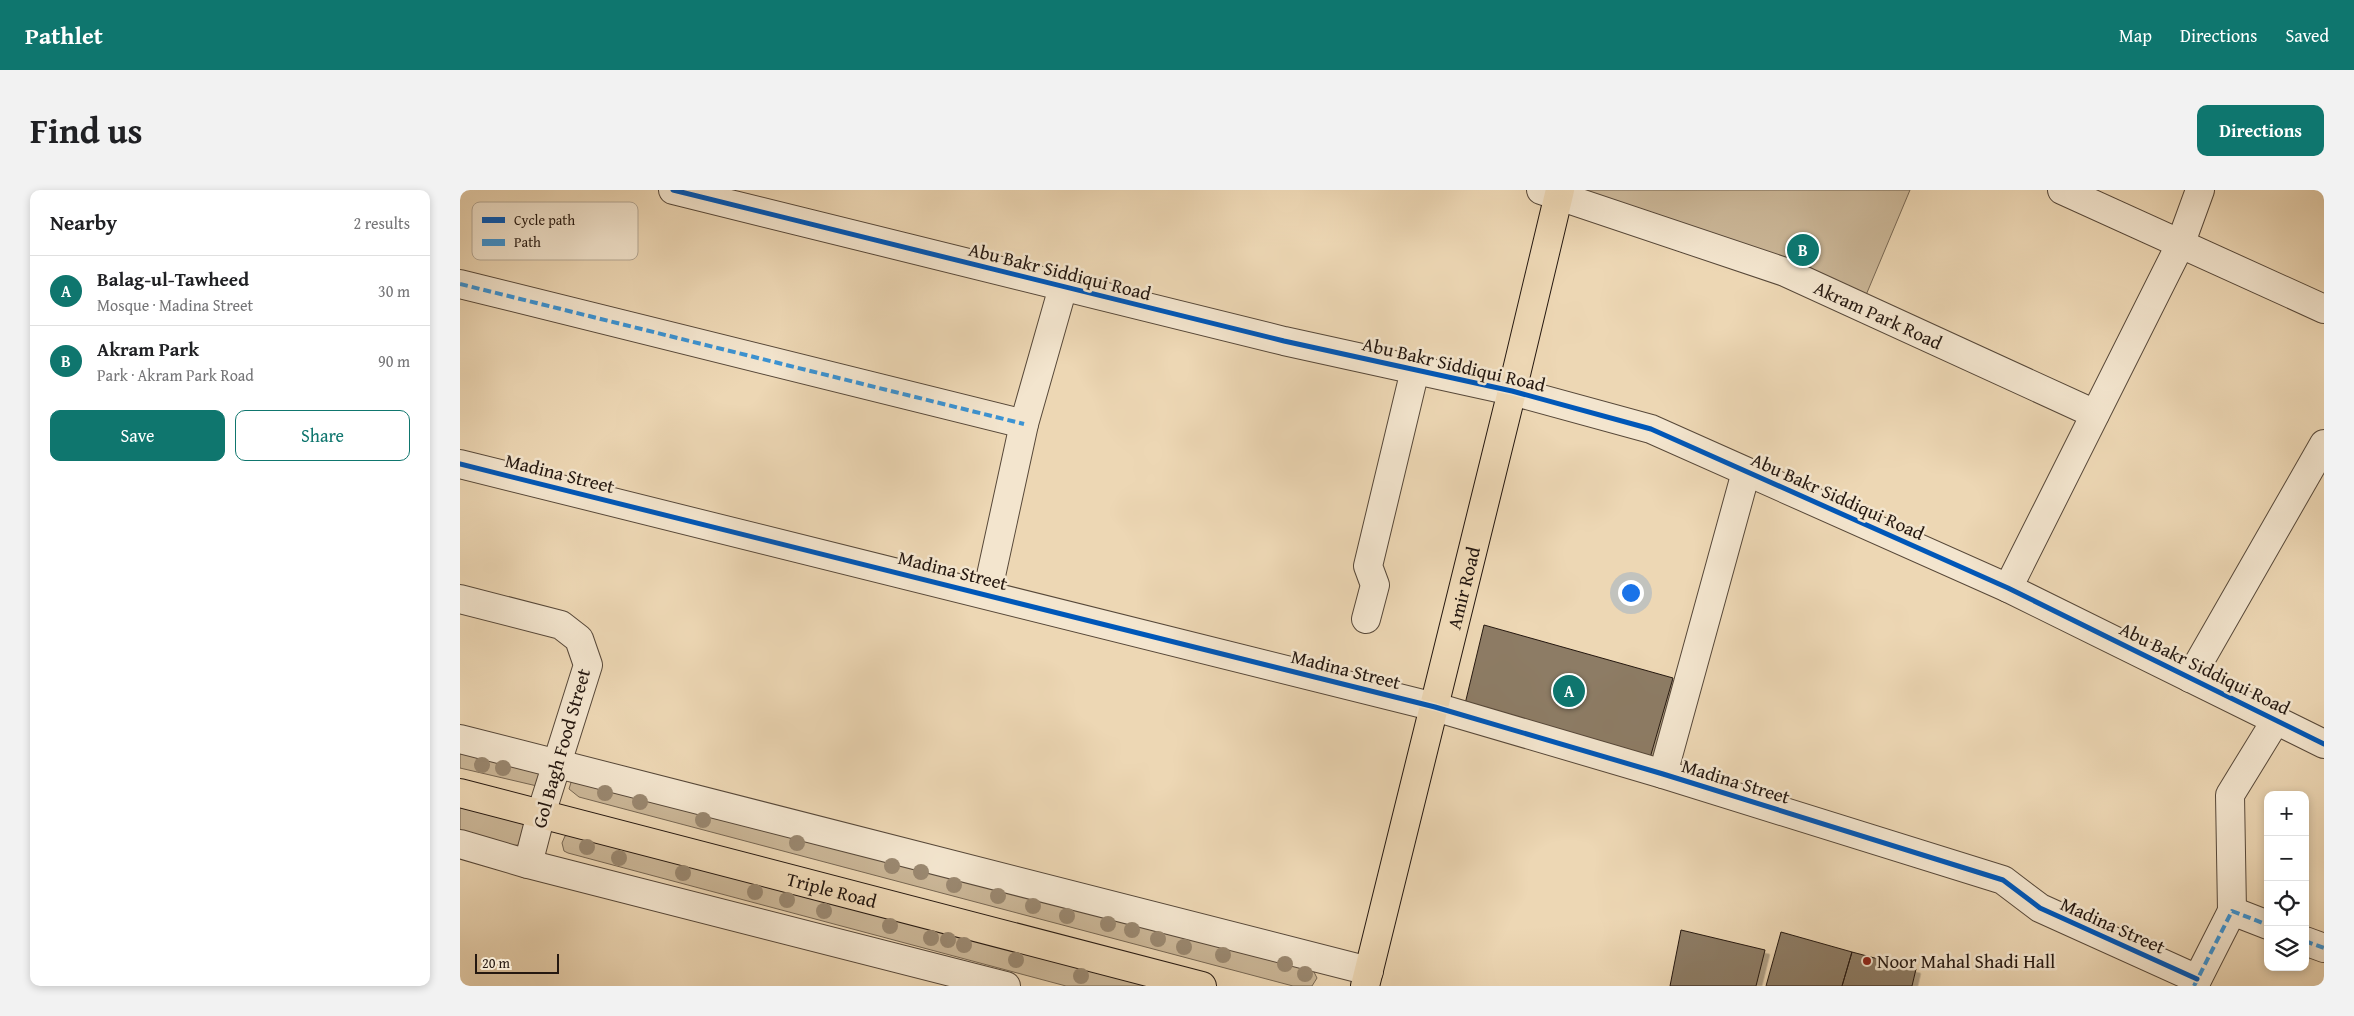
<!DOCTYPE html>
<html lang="en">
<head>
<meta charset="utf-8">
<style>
  body { margin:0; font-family:"Gentium Book Plus",serif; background:#f2f2f2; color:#202124 }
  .controls { position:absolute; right:15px; bottom:15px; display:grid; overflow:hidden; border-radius:10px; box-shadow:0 2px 8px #0003 }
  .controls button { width:45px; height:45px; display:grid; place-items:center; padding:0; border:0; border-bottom:1px solid #e0e0e0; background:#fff; color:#202124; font:25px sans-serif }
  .scale { position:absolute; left:15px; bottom:12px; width:84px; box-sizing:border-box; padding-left:5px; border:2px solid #251810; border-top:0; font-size:14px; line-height:18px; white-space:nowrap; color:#251810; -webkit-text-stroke:4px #f3e5ce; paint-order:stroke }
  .you { position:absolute; left:1170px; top:402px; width:18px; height:18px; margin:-12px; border:4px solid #fff; border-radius:50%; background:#1a73e8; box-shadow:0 0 0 8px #1a73e833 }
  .badge { display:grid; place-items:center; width:32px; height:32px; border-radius:50%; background:#0f766e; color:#fff; font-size:16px; font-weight:700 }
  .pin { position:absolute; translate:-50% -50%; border:2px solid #fff; box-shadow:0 1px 5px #0006 }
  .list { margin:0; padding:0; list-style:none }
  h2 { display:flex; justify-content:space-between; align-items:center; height:65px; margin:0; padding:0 20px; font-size:21px }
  h2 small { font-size:16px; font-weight:400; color:#757577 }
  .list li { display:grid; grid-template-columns:32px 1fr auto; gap:15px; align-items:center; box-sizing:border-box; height:70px; padding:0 20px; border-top:1px solid #e0e0e0 }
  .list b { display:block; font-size:19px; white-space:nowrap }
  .list p { margin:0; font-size:16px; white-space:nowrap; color:#757577 }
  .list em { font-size:16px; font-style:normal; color:#757577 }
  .actions { display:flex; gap:10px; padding:15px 20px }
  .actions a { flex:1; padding:11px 0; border:1px solid #0f766e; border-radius:10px; text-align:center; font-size:18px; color:#0f766e }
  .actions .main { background:#0f766e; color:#fff }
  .icon { flex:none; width:28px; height:28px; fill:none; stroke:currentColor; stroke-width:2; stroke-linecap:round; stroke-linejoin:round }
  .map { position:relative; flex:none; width:1864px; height:796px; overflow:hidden; border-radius:10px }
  header { display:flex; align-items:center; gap:30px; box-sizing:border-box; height:70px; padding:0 25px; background:#0f766e; color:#fff }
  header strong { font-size:24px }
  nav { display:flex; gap:28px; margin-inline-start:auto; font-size:18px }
  .intro { display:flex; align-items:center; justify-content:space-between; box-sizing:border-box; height:120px; padding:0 30px }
  h1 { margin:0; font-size:35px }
  .button { padding:12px 22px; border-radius:10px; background:#0f766e; color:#fff; font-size:18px; font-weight:700 }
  main { display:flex; gap:30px; padding:0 30px }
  aside { flex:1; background:#fff; border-radius:10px; box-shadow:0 2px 8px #0003 }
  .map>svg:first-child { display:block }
  .green { fill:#cbb798; stroke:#786854 }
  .building { fill:#8d7b65; stroke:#251810; filter:url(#shadow) }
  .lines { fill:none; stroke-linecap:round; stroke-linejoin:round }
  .minor-casing { stroke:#574839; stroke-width:30 }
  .major-casing { stroke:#251810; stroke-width:30 }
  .minor { stroke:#f3e5ce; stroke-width:28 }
  .major { stroke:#edd7b4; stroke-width:28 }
  .quiet { stroke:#3b93d3; stroke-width:4; stroke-dasharray:8 4; stroke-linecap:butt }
  .cycleway-casing { stroke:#f3e5ce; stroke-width:8 }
  .cycleway { stroke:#0057b8; stroke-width:5 }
  .tree { fill:#9a8870 }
  .poi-dot { fill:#8f2418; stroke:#f3e5ce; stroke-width:2 }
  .labels { text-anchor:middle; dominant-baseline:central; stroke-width:5; stroke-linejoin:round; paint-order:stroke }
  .street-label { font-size:19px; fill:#251810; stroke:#f3e5ce }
  .poi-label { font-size:19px; fill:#251810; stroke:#f3e5ce; text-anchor:start }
  .key { fill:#f3e5ce; stroke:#b5a895; stroke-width:1 }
  .key-label { font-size:14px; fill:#251810 }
</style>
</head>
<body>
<header>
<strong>Pathlet</strong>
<nav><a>Map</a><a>Directions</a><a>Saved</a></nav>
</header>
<div class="intro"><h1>Find us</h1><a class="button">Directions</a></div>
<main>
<aside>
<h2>Nearby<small>2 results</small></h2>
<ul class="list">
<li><span class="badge">A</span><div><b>Balag-ul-Tawheed</b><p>Mosque · Madina Street</p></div><em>30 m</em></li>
<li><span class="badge">B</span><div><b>Akram Park</b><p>Park · Akram Park Road</p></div><em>90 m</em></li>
</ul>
<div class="actions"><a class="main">Save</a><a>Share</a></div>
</aside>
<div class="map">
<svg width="1864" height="796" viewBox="0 0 1864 796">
  <defs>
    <filter id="shadow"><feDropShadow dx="4.5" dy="4.5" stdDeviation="0" flood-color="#0004"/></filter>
  </defs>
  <rect width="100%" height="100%" fill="#edd7b4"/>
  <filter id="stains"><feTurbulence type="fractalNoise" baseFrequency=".004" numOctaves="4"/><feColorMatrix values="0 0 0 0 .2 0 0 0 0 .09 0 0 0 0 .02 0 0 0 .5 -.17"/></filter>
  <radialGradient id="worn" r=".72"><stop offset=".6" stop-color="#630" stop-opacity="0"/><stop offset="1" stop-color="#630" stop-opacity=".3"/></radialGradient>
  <!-- green -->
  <path class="green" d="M1122 0H1450L1401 117Z
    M0 556 82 577 77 596 0 578Z
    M112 589 852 778 857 788 852 796H833L119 607 109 599Z
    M0 617 65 631V654C44 659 21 648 0 643Z
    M109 645 714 796H606L108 663 104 661 102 653 105 646Z"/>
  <!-- building -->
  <path class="building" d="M1024 435 1213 488 1190 568 1005 514Z
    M1221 740 1305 760 1296 796H1210Z
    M1321 742 1392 762 1382 796H1306Z
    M1392 762 1456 779 1452 796H1382Z"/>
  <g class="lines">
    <defs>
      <g id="minor">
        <path d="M213 0 824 151 1052 201 1191 239 1548 398 1864 554"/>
        <path id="s1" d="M1081 0 1325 82 1635 224"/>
        <path d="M1602 0 1864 119"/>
        <path d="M0 94 564 234"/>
        <path d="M0 274 975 517 1203 584 1543 690 1580 718 1737 789"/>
        <path d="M1548 398 1720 55 1740 0"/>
        <path d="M527 404 564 234 603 97"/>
        <path d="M0 409 101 435 119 449 128 475 81 624 68 674"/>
        <path d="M906 429 915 395 908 376 955 180"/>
        <path d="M1730 488 1864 254"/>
        <path d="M0 549 909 781"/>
        <path d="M1203 584 1286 282"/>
        <path d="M0 654 68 674 546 796"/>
        <path d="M1772 721 1770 605 1816 530"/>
        <path d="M1845 751 1864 758"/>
        <path d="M1734 796 1772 721 1808 735"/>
      </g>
      <g id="major">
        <path id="s2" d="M0 603 742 796"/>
        <path id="s3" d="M905 796 1052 201 1100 0"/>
      </g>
    </defs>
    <!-- minor casing -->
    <use href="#minor" class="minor-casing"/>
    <!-- major casing -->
    <use href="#major" class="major-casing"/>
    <!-- minor -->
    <use href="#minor" class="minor"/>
    <!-- major -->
    <use href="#major" class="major"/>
    <!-- quiet -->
    <path class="quiet" d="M0 94 564 234
      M1845 751 1864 758
      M1734 796 1772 721 1808 735"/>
    <defs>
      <path id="cycleway" d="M213 0 824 151 1052 201 1191 239 1548 398 1864 554
        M0 274 975 517 1203 584 1543 690 1580 718 1737 789"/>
    </defs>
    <!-- cycleway casing -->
    <use href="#cycleway" class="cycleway-casing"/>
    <!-- cycleway -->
    <use href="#cycleway" class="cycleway"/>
  </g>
  <!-- trees -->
  <g class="tree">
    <circle cx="22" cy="575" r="8"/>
    <circle cx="43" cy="578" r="8"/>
    <circle cx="145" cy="603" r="8"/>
    <circle cx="180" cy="612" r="8"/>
    <circle cx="243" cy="630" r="8"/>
    <circle cx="337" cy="653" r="8"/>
    <circle cx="127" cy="657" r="8"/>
    <circle cx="159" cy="668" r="8"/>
    <circle cx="432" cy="676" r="8"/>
    <circle cx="461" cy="682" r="8"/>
    <circle cx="223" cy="683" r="8"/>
    <circle cx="494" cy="695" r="8"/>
    <circle cx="295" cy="702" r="8"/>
    <circle cx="538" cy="706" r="8"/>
    <circle cx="327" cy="710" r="8"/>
    <circle cx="573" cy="716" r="8"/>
    <circle cx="364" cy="721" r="8"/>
    <circle cx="607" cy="726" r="8"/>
    <circle cx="648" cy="734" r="8"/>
    <circle cx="430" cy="736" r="8"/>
    <circle cx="672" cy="740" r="8"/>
    <circle cx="471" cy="748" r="8"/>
    <circle cx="698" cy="749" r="8"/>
    <circle cx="488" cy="750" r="8"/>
    <circle cx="504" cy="755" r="8"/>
    <circle cx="724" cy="757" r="8"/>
    <circle cx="763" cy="765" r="8"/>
    <circle cx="556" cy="770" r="8"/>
    <circle cx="825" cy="774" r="8"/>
    <circle cx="845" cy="784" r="8"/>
    <circle cx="621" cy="786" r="8"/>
  </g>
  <!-- markers -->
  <circle class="poi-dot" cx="1407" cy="771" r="5"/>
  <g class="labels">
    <!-- street labels -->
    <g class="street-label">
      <text transform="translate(600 81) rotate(14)">Abu Bakr Siddiqui Road</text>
      <text stroke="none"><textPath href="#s1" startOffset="360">Akram Park Road</textPath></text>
      <text transform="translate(994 174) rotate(13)">Abu Bakr Siddiqui Road</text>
      <text transform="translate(100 283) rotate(14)">Madina Street</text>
      <text transform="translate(1378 306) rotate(24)">Abu Bakr Siddiqui Road</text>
      <text transform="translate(493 380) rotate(14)">Madina Street</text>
      <text stroke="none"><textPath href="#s3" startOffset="410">Amir Road</textPath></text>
      <text transform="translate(1745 478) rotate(26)">Abu Bakr Siddiqui Road</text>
      <text transform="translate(886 479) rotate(14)">Madina Street</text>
      <text transform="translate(101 558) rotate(-74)">Gol Bagh Food Street</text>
      <text transform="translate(1276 591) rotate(17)">Madina Street</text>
      <text stroke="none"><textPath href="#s2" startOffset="384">Triple Road</textPath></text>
      <text transform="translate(1653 735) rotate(24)">Madina Street</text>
    </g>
    <!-- poi labels -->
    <g class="poi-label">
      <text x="1417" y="771">Noor Mahal Shadi Hall</text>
    </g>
  </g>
  <!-- legend -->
  <rect x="12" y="12" width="166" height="58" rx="8" class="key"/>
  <rect x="22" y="27" width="23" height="6" fill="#0057b8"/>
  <rect x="22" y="49" width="23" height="7" fill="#3b93d3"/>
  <g class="key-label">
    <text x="54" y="35">Cycle path</text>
    <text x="54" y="57">Path</text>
  </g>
  <rect width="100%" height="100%" filter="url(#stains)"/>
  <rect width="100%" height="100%" fill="url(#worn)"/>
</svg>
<div class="controls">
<button>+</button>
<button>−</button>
<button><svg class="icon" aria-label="locate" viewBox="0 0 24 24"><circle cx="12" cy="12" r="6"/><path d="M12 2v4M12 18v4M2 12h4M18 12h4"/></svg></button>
<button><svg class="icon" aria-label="layers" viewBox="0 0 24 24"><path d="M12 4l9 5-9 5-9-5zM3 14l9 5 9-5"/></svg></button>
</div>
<div class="scale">20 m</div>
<div class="you"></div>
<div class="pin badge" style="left:1109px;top:501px">A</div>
<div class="pin badge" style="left:1343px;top:60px">B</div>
</div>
</main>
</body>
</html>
